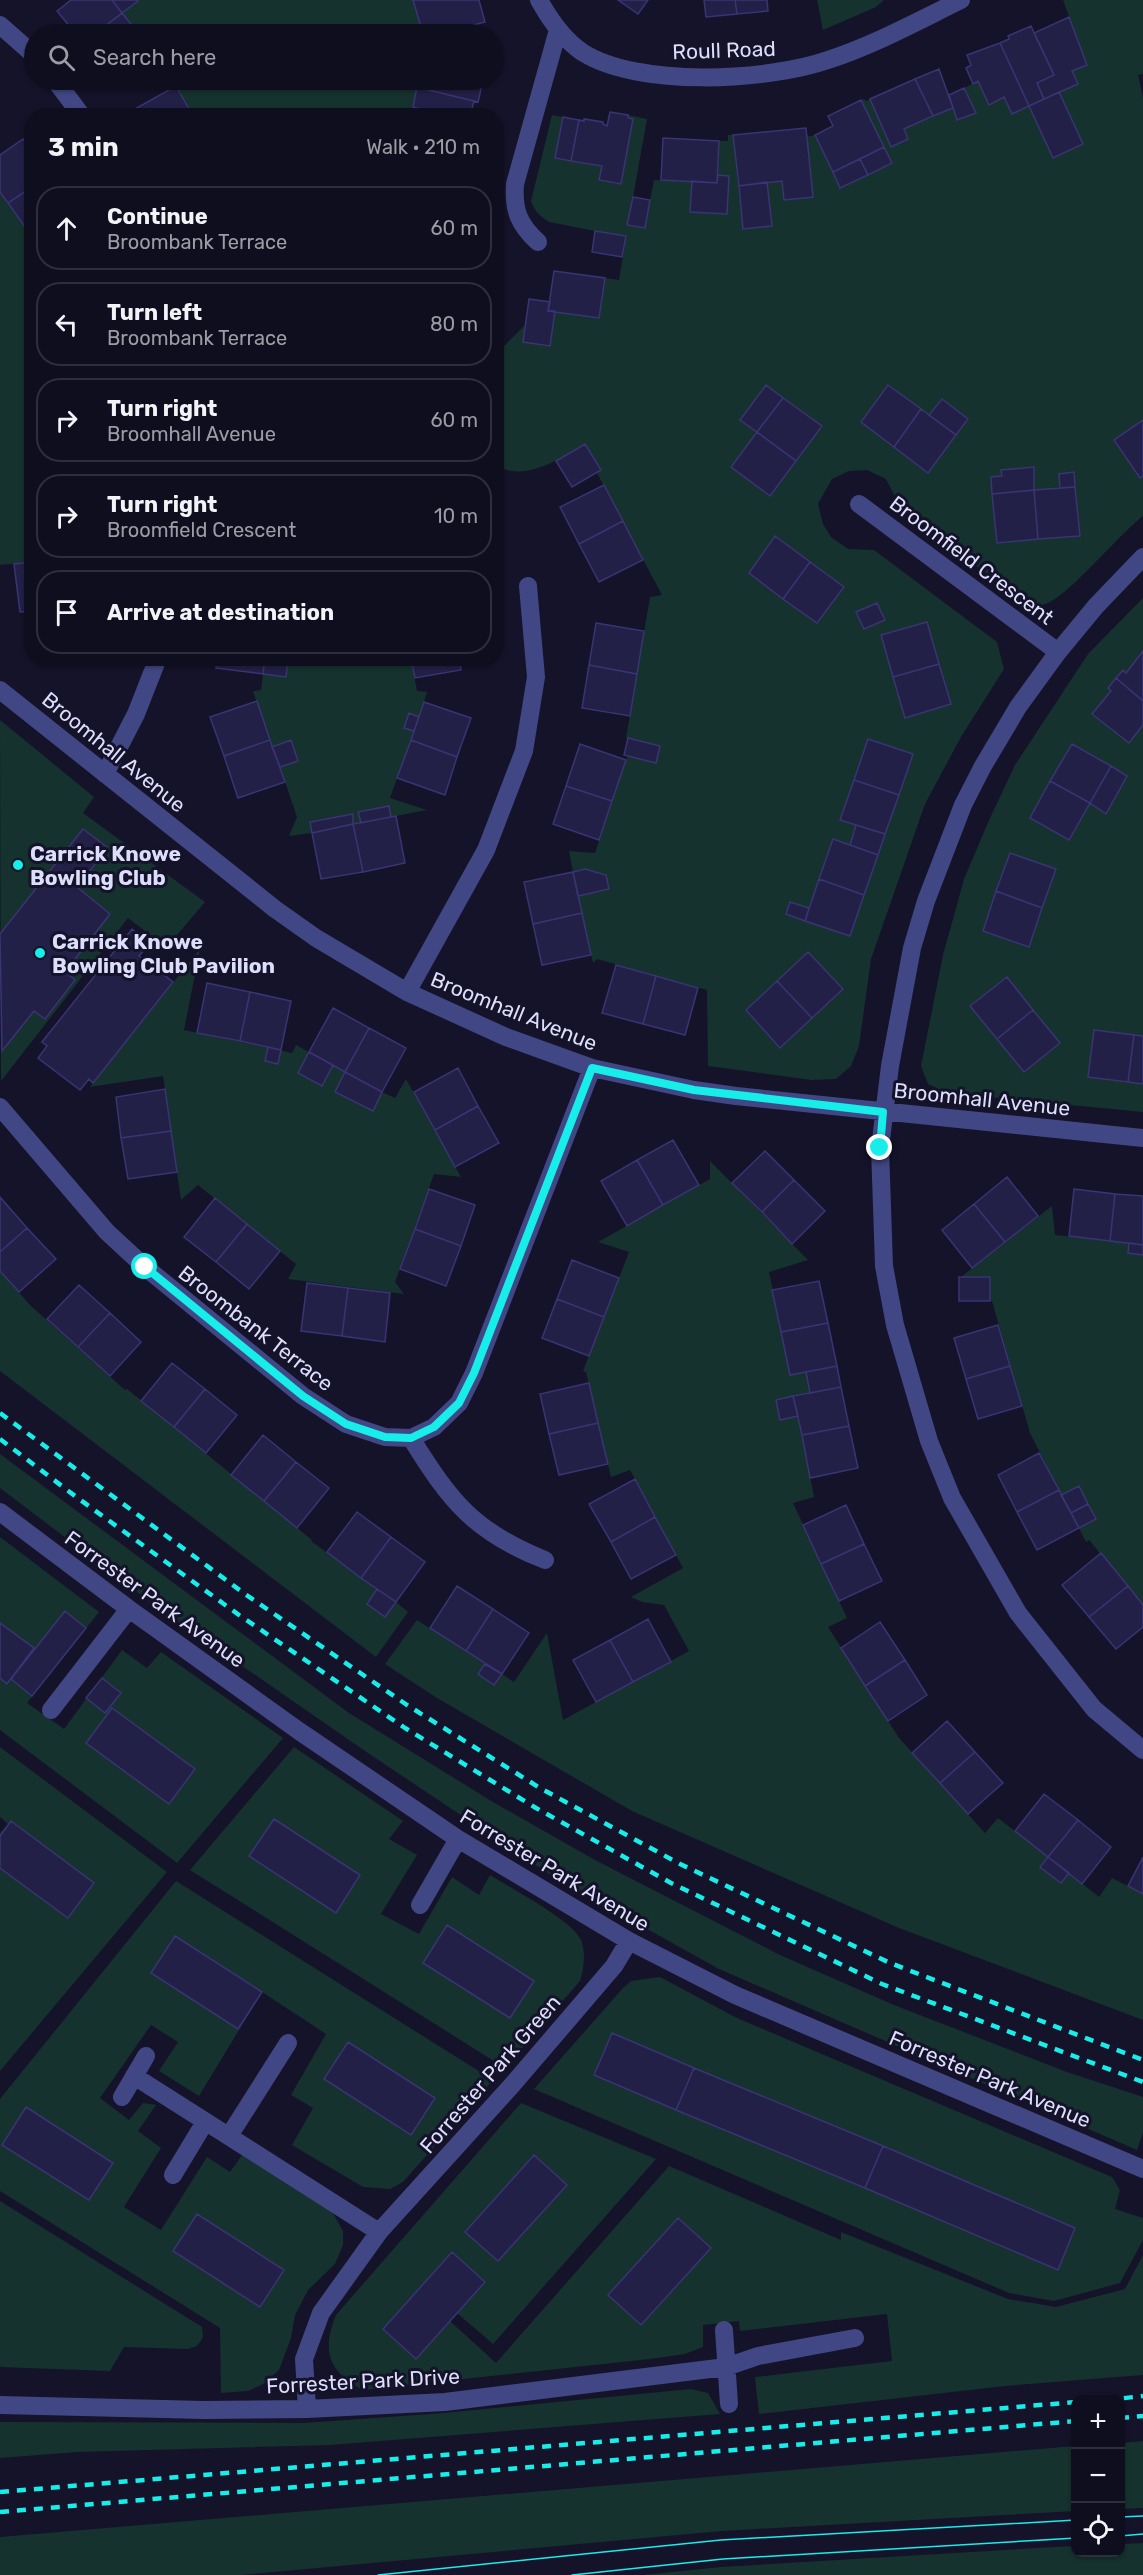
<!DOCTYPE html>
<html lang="en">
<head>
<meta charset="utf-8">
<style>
  body { margin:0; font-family:Rubik,sans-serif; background:#1d1c2c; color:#f1f3f6 }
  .controls { position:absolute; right:18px; bottom:18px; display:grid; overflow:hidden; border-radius:12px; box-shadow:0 2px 4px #0004 }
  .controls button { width:54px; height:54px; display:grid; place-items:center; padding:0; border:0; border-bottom:2px solid #2f2e3d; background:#0f0e1f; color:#f1f3f6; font:30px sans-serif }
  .stop { position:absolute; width:18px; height:18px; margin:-14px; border:4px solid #18eee9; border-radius:50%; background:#fff }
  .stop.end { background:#18eee9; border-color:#fff; box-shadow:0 2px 6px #0008 }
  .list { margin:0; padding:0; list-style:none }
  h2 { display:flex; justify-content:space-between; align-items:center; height:78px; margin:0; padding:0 24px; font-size:26px }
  h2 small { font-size:20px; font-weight:400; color:#9b9ca4 }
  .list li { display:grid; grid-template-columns:39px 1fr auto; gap:18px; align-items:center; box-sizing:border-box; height:84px; margin:0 12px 12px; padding:0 12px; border:2px solid #2f2e3d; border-radius:24px }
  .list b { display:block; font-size:22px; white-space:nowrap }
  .list p { margin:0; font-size:20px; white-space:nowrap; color:#9b9ca4 }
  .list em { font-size:20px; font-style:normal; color:#9b9ca4 }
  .icon { flex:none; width:33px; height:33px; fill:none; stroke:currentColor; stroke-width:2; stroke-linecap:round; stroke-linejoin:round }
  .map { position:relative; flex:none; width:1143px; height:2575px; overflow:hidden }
  .search { position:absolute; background:#0f0e1f; box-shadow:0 2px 4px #0004; left:24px; top:24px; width:480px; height:66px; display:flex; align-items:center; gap:15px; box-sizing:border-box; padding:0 21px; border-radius:33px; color:#9b9ca4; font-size:22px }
  .panel { position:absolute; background:#0f0e1f; box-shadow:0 2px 4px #0004; left:24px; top:108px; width:480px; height:558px; border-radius:24px }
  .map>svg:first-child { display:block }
  .green { fill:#16322e; fill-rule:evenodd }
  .building { fill:#232048; stroke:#393473; stroke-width:1.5 }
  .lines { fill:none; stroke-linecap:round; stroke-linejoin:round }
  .minor { stroke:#414784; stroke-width:18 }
  .tram { stroke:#18eee9; stroke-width:1.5 }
  .rail { stroke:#18eee9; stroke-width:4.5; stroke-dasharray:9 8; stroke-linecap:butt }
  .route { stroke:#18eee9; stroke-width:8 }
  .poi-dot { fill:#18eee9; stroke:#141329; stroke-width:2 }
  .labels { text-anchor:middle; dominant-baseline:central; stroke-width:6; stroke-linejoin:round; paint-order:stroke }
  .street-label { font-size:21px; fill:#ddddfc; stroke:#141329 }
  .poi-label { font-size:21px; font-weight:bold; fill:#ddddfc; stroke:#141329; text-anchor:start }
</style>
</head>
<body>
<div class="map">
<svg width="1143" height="2575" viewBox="0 0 1143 2575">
  <rect width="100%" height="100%" fill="#141329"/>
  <!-- green -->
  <path class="green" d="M137 0H413L423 34H139L122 13Z
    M817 0H884L876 7 823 30Z
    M1063 0H1143V74L1138 75 1143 98V516C1119 534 1066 599 1045 604 1036 607 1031 604 1023 600L904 514 886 479 867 470 849 471 832 479 818 504 823 524 831 537 848 549 874 550 997 642 1004 669 961 737 925 804 871 959 859 1046 851 1066 836 1079 812 1080 708 1066 707 990 597 959 593 963 578 896 609 889 606 875 585 869 573 872 569 851 595 853 628 755 660 746 626 738 650 597 662 595 597 473 601 470 585 444C559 459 526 482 497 466V353L525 325 523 342 550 346 555 311 605 278 619 280 626 237 549 222C541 217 534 211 531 201L552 115 563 117 555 158 602 166 600 180 621 184 633 119 628 118V115L647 119 628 225 645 228 654 180 692 181 690 212 726 214 729 176 718 175 719 141H728V135H733L743 229 771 226 767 182 782 181 784 200 813 197 806 137 815 135 840 187 891 164 861 100 864 99 866 101 870 99 891 147 908 139 904 129 953 108 958 120 976 113 964 88 978 81 989 104 1004 97 1012 114 1029 106 1053 157 1083 144 1059 92 1077 84 1072 71 1087 65ZM766 385 783 398 757 432 741 420ZM941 399 968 419 956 435 930 415ZM1034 467V490L993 493 991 477 1002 476V470Z
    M172 80H423L422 88 417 87 413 107 446 115H193Z
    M0 192 32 237 31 562 0 565Z
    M1143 598V1112L947 1093 928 1084 921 1066 943 955 964 879 990 818 1015 765 1088 654Z
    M282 659H411L417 691 427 692 419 717 410 713 414 731 390 798 427 810 391 817 389 806 359 812 361 823 353 824 352 814 310 822 312 833 289 836 297 817 280 767 298 761 291 741 272 747 253 691 261 690 263 674 286 677 288 660Z
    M0 720 94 797 83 813 205 902 177 935 158 941 128 918 1 1081Z
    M200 949 184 1030 292 1053 296 1045 309 1052 298 1073 322 1086 333 1065 345 1072 373 1110 382 1092 395 1098 406 1079 461 1177 434 1174 395 1282 404 1294 288 1279 296 1264 198 1185 181 1200 163 1076 90 1087Z
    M710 1161 808 1260 769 1272 790 1375 806 1372 810 1393 776 1400 780 1419 798 1416 814 1497 793 1503 847 1618 828 1627 899 1738 985 1833 998 1818 1048 1857 1041 1867 1061 1883 1069 1873 1099 1897 1112 1878 1143 1894V2020L899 1928 632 1811 437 1698 385 1664 417 1620 485 1664 479 1674 494 1685 502 1674 514 1682 547 1633 563 1720 689 1651 664 1605 642 1602 631 1597 683 1568 630 1470 611 1477 586 1372 583 1371 629 1252 598 1242 710 1179Z
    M1052 1206 1055 1235 1129 1243 1128 1253 1143 1255V1605L1089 1540 1086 1542 1079 1528 1096 1519 1079 1486 1061 1495 1030 1433 992 1301H990V1278L961 1277Z
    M0 1271 31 1306 125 1390 127 1389 312 1540 311 1541 377 1589 367 1604 385 1616 396 1602 408 1612 376 1657 0 1371Z
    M0 1454 349 1713 493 1802 595 1860 780 1955 894 2005 1067 2072 1143 2097V2132L1137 2150 719 1969 552 1876 362 1749 153 1604 0 1488Z
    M0 1537 99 1612 27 1703 64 1729 122 1650 147 1668 161 1652 283 1738 177 1863 0 1730Z
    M0 1747 167 1872 0 2071V1833L8 1824 0 1817Z
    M294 1747 403 1821 389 1839 417 1855 381 1914 419 1934 452 1877 479 1895 490 1875C510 1888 572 1920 581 1940 586 1953 584 1968 580 1981L505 2068 190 1870Z
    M176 1881 493 2080 403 2182 390 2189 363 2187 292 2145 313 2108 291 2095 326 2034 262 1992 199 2096 159 2071 178 2042 151 2025 100 2098 129 2120 143 2103 156 2105 138 2131 161 2148 124 2207 161 2230 207 2157 230 2172 242 2155 333 2213 343 2231V2245L335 2264 308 2290 295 2315 291 2338 279 2370 265 2383 248 2391 221 2393 220 2328 0 2191V2099Z
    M660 1977 737 2018 1112 2177 1120 2190 1115 2209 1143 2218V2240L1120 2283 1054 2301 1009 2293 534 2089 623 1988 631 1981Z
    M521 2103 656 2159 493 2344 457 2313 485 2282 452 2253 383 2329 416 2358 450 2321 496 2363 669 2166 841 2240V2232L1008 2299 1056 2307 1125 2289 1143 2255V2375L1005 2386 759 2414 755 2377 892 2361 887 2314 740 2331 739 2321 703 2325V2347L685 2354 650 2359 363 2390C329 2372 321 2352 336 2315Z
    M0 2201 202 2327 203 2338 197 2346 188 2349 124 2347 110 2371 0 2367Z
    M691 2389 708 2393 720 2414 330 2445 77 2452 0 2458V2422L304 2423 444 2413Z
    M1143 2441V2508L1121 2509V2443Z
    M1075 2446V2511L722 2531 241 2575H0V2537Z
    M1143 2543V2575H643L721 2567 1054 2547 1075 2546 1076 2552H1120L1121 2544Z"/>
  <!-- building -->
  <path class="building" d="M71 0H112L122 13 95 34H76L57 11Z
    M112 0H137L138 1 122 13Z
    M413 0H479L485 22 439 34H423Z
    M618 0H648L638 14Z
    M704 0H735L737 14 706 17Z
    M735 0H767L768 11 737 14Z
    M122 13 139 34H95Z
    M1069 17 1087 65 1072 71 1078 84 1044 99 1037 83 1054 75 1034 33Z
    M1031 26 1054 75 1037 83 1044 99 1029 106 1000 43 1009 39 1008 36Z
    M1000 43 1029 106 1012 114 1004 97 989 105 978 81 973 84 966 68 971 65 967 55Z
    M939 69 953 108 933 116 915 79Z
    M915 79 933 116 904 129 908 139 891 147 870 99Z
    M423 80H435L432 91 422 88Z
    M435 80H483L478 102 432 91Z
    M176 86 193 116H136L133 110Z
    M417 87 474 101 470 116H446L413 107Z
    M964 88 976 113 957 120 949 95Z
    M1059 92 1083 144 1053 158 1029 106Z
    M861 100 884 147 833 172 815 135 833 126 828 116Z
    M610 112 628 115V118L633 119 621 184 599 180 602 166 571 161 579 120 584 121V119L603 122V124L607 126Z
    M563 117 579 120 571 161 555 158Z
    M806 128 813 197 784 200 782 181 739 186 733 135Z
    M663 138 719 141 717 183 661 180Z
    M23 139 32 151V187L8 203 0 192V155Z
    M884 147 892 163 868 175 860 159Z
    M860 159 868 175 840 188 833 172Z
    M718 175 729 176 727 214 690 212 692 181 717 183Z
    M767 182 772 226 743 229 739 186Z
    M32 187V237L8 203Z
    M633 197 650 200 645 228 627 225Z
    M595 231 626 236 622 257 592 252Z
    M554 271 605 278 599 318 548 311Z
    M529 299 550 302 548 311H555L550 346 523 342Z
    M766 385 783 398 757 432 740 420Z
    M888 385 921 409 894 447 861 422Z
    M783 398 822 426 796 461 757 432Z
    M942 399 968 419 956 435 929 415Z
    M921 409 956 435 928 473 894 447Z
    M1143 420V476L1140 478 1114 440Z
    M757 432 796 461 770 496 731 467Z
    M585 444 601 470 572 487 556 461Z
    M1034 467V490L992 494 991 477 1002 476 1001 470Z
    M1074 472 1075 487 1060 488 1059 474Z
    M604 485 623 521 579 544 560 507Z
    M1075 487 1080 536 1038 539 1034 490Z
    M1034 490 1038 539 997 543 992 494Z
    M623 521 643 560 599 582 579 544Z
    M775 536 810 562 783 599 749 573Z
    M32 562V611L20 612 14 564Z
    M810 562 844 587 817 623 783 599Z
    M877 603 885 620 864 629 856 612Z
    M927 622 939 664 893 677 881 635Z
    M596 623 644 631 637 674 589 665Z
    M1143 651V701L1116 678 1123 670 1126 673Z
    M217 658H265L263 674 216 668Z
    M265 658 288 659 286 677 263 674Z
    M411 658H459L461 670 415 678Z
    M939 664 951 704 905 718 893 677Z
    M589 665 637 674 630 716 582 708Z
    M1116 678 1143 701V725L1129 743 1092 714 1111 691 1108 688Z
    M257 701 270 740 224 756 210 717Z
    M424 702 471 718 457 757 411 740Z
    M409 713 419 717 414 731 404 728Z
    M628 738 660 746 656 763 624 755Z
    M868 739 913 754 899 795 854 780Z
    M270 740 285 782 238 798 224 756Z
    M291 740 298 761 280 767 272 747Z
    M411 740 457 757 445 795 397 778Z
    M580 744 626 760 612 801 566 786Z
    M1072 744 1111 766 1090 803 1050 781Z
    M1111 766 1127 776 1106 814 1090 803Z
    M854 780 899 795 885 834 840 820Z
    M1050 781 1090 803 1069 840 1030 818Z
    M566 786 612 801 599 840 553 824Z
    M389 806 391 817 361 823 358 812Z
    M353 814V824L312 833 310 822Z
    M396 816 405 863 363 872 353 824Z
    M353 824 363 872 321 879 312 833Z
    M856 825 885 834 878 855 850 845Z
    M83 829 108 848 77 887 110 914 65 972 75 980 45 1019 34 1011 2 1051 0 934Z
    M833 839 878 855 864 895 819 879Z
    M1010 853 1056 869 1042 908 996 891Z
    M585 869 606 875 609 889 578 896 573 872Z
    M573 872 582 913 533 924 524 882Z
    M819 879 864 895 850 936 805 921Z
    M996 891 1042 908 1029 947 983 931Z
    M790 902 809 908 805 921 786 914Z
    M582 913 591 955 542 965 533 924Z
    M132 929 150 943 139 956 173 982 93 1083 89 1079 80 1090 38 1058 47 1046 42 1042Z
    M808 952 843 989 812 1018 777 981Z
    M616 965 656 976 643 1024 602 1013Z
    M656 976 698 988 685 1035 643 1024Z
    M1007 977 1033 1010 997 1039 970 1006Z
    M777 981 812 1018 780 1048 746 1010Z
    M207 983 250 992 240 1041 197 1033Z
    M250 992 291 1001 281 1050 240 1041Z
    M333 1008 369 1028 345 1072 309 1052Z
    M1033 1010 1060 1043 1024 1072 997 1039Z
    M369 1028 406 1048 382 1092 345 1072Z
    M1094 1030 1134 1035 1128 1082 1088 1077Z
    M1134 1035 1143 1036V1084L1128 1082Z
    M268 1047 281 1050 278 1064 265 1061Z
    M309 1052 333 1065 322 1086 298 1073Z
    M458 1068 478 1106 435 1130 414 1092Z
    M345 1072 382 1092 373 1111 335 1092Z
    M165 1089 171 1131 121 1138 116 1097Z
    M478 1106 499 1143 455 1167 435 1130Z
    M171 1131 177 1172 128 1179 121 1138Z
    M673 1140 699 1185 663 1205 637 1160Z
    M765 1151 794 1180 762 1212 732 1183Z
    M637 1160 663 1205 627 1226 601 1181Z
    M1007 1177 1038 1216 1005 1242 974 1204Z
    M794 1180 825 1211 792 1244 762 1212Z
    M429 1189 475 1205 461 1246 415 1229Z
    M1074 1189 1115 1194 1110 1241 1069 1236Z
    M1115 1194 1143 1196V1245L1110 1241Z
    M0 1197 27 1228 0 1252Z
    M215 1198 247 1224 216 1262 184 1237Z
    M974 1204 1005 1242 972 1268 942 1230Z
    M247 1224 280 1251 249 1289 216 1262Z
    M27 1228 56 1259 19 1292 0 1271V1252Z
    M415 1229 461 1246 446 1286 400 1269Z
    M1129 1243 1143 1245V1255L1128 1253Z
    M572 1260 619 1278 604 1317 557 1299Z
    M959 1277H990V1301H959Z
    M819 1281 828 1323 781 1332 772 1290Z
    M307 1283 348 1288 342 1336 301 1331Z
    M79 1285 110 1313 78 1347 47 1319Z
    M348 1288 390 1293 385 1342 342 1336Z
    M557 1299 604 1317 589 1356 542 1338Z
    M110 1313 141 1342 110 1376 78 1347Z
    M828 1323 837 1366 790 1375 781 1332Z
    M998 1325 1010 1366 966 1379 954 1338Z
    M172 1363 205 1389 174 1427 141 1401Z
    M837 1366 841 1387 810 1393 806 1372Z
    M1010 1366 1022 1406 978 1419 966 1379Z
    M589 1383 598 1423 549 1434 540 1394Z
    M841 1387 849 1426 802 1435 793 1396Z
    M205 1389 237 1415 206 1453 174 1427Z
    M793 1396 798 1416 780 1420 776 1400Z
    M598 1423 608 1464 559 1475 549 1434Z
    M849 1426 858 1468 810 1478 802 1435Z
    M263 1435 296 1462 264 1501 231 1475Z
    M1039 1453 1059 1490 1017 1512 998 1475Z
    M296 1462 329 1488 297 1528 264 1501Z
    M635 1479 655 1517 611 1542 589 1504Z
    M1079 1486 1088 1504 1071 1513 1061 1495Z
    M1059 1490 1079 1528 1037 1550 1017 1512Z
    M1088 1504 1096 1519 1079 1528 1071 1513Z
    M846 1505 864 1544 821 1564 803 1525Z
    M357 1512 391 1537 361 1578 327 1552Z
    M655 1517 676 1555 631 1579 611 1542Z
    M391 1537 425 1562 396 1602 361 1578Z
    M864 1544 882 1581 839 1601 821 1564Z
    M1101 1553 1128 1586 1089 1617 1062 1585Z
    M457 1586 493 1609 466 1651 430 1628Z
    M1128 1586 1143 1605V1627L1116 1649 1089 1617Z
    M377 1589 396 1602 385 1617 367 1604Z
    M493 1609 529 1633 502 1674 466 1651Z
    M65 1611 86 1628 32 1696 11 1679Z
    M648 1619 671 1662 633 1682 610 1640Z
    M880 1622 905 1660 865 1686 841 1648Z
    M0 1623 34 1648 7 1684 0 1678Z
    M610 1640 633 1682 596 1702 573 1660Z
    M905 1660 927 1695 888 1721 865 1686Z
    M485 1664 502 1674 494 1685 478 1674Z
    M102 1678 121 1693 105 1713 86 1698Z
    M112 1708 195 1769 169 1804 86 1743Z
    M947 1721 975 1752 940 1783 912 1753Z
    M975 1752 1003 1783 968 1814 940 1783Z
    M1044 1794 1078 1820 1048 1857 1015 1831Z
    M274 1819 360 1875 336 1913 249 1856Z
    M1078 1820 1111 1847 1082 1884 1048 1857Z
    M11 1821 94 1883 68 1918 0 1868V1836Z
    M1048 1857 1069 1873 1061 1883 1040 1867Z
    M1143 1857V1894L1128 1886Z
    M447 1925 534 1981 510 2018 423 1963Z
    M175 1936 262 1992 238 2029 151 1973Z
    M612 2033 694 2068 676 2110 594 2075Z
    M348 2042 435 2098 411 2135 324 2079Z
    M694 2068 883 2146 865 2188 676 2110Z
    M26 2107 113 2163 89 2200 2 2145Z
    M883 2146 1075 2228 1058 2270 865 2188Z
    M534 2155 567 2185 498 2261 465 2232Z
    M197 2214 284 2270 260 2307 173 2251Z
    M678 2218 711 2248 641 2325 608 2295Z
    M452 2252 485 2282 416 2359 383 2329Z"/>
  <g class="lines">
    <!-- minor -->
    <path class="minor" d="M539 0C550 20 563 39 582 52 638 88 767 81 828 60 874 45 918 21 961 0
      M0 25 34 55
      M55 80 82 116
      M538 242C519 225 513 210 515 184L558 30
      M859 504 1058 652
      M1143 557 1096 606 1058 652 1018 707 983 766 963 805 926 901 912 948 890 1066 880 1148 884 1266 895 1325 929 1441 952 1498 1018 1613 1094 1709 1143 1750
      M0 690 275 909 316 938 407 992 506 1037 592 1068 694 1090 736 1096 1143 1138
      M105 774 136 714 158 658
      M407 992 486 850 524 751 536 677 528 586
      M0 1107 107 1232 145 1267 303 1396 346 1424 385 1437 411 1438 434 1427 459 1403 474 1373 592 1068
      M411 1438C450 1501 474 1532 545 1560
      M0 1512 129 1609 299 1731 458 1839 629 1941 735 1995 1143 2169
      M51 1710 129 1609
      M420 1905 458 1839
      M134 2076 379 2232
      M122 2097 146 2056
      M229 2136 288 2043
      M173 2175 205 2122
      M724 2330 729 2404
      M0 2405 204 2410 307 2409 445 2402 726 2367 758 2356 855 2338
      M307 2409 304 2359 321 2313 379 2232 513 2084 614 1966 629 1941"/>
    <!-- tram -->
    <path class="tram" d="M1120 2517 1143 2516
      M1120 2536 1143 2534
      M378 2575 721 2540 1076 2520
      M572 2575 723 2559 1076 2538"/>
    <!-- rail -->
    <path class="rail" d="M0 1413 245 1594 407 1705 540 1788 680 1864 890 1963 1143 2060
      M0 1439 75 1496 239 1615 405 1728 536 1808 671 1883 882 1984 1143 2082
      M1107 2400 1143 2396
      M1120 2418 1143 2416
      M0 2492 1076 2402
      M0 2512 1076 2421"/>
  </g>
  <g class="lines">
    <!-- route -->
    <path class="route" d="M145 1267 303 1396 346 1424 385 1437 411 1438 434 1427 459 1403 474 1373 592 1068 694 1090 883 1112 880 1148"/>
  </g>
  <!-- markers -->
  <g class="poi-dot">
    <circle cx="18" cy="865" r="6"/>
    <circle cx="40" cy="953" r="6"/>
  </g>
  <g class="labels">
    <!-- street labels -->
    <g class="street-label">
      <text transform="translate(724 50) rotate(-2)">Roull Road</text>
      <text transform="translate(972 560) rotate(37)">Broomfield Crescent</text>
      <text transform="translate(114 752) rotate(39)">Broomhall Avenue</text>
      <text transform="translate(514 1011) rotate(22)">Broomhall Avenue</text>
      <text transform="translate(982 1099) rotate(6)">Broomhall Avenue</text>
      <text transform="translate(256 1328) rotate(38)">Broombank Terrace</text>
      <text transform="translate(155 1599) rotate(36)">Forrester Park Avenue</text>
      <text transform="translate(555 1870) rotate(31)">Forrester Park Avenue</text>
      <text transform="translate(490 2074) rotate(-49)">Forrester Park Green</text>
      <text transform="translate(990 2079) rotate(23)">Forrester Park Avenue</text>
      <text transform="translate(363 2381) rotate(-3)">Forrester Park Drive</text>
    </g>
    <!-- poi labels -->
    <g class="poi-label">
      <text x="30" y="853">Carrick Knowe<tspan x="30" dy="24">Bowling Club</tspan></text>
      <text x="52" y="941">Carrick Knowe<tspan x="52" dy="24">Bowling Club Pavilion</tspan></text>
    </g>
  </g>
</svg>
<div class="controls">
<button>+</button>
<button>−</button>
<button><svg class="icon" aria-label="locate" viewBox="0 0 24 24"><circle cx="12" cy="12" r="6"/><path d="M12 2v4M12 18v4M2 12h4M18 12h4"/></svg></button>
</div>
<div class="stop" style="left:145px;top:1267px"></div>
<div class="stop end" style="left:880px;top:1148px"></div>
<div class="search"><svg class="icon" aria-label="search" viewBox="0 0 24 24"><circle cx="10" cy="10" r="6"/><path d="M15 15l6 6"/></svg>Search here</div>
<section class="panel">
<h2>3 min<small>Walk · 210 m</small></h2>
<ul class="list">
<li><svg class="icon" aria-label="ahead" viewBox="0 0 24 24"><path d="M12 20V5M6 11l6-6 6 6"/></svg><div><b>Continue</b><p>Broombank Terrace</p></div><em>60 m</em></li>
<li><svg class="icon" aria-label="left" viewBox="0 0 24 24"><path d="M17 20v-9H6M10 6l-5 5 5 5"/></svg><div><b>Turn left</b><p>Broombank Terrace</p></div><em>80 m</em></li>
<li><svg class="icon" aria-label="right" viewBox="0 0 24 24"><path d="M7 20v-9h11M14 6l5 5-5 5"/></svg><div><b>Turn right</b><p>Broomhall Avenue</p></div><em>60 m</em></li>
<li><svg class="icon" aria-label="right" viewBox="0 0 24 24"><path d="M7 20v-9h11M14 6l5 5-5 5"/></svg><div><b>Turn right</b><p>Broomfield Crescent</p></div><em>10 m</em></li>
<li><svg class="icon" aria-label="arrive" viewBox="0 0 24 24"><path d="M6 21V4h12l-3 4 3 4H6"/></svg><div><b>Arrive at destination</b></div></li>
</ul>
</section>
</div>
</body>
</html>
